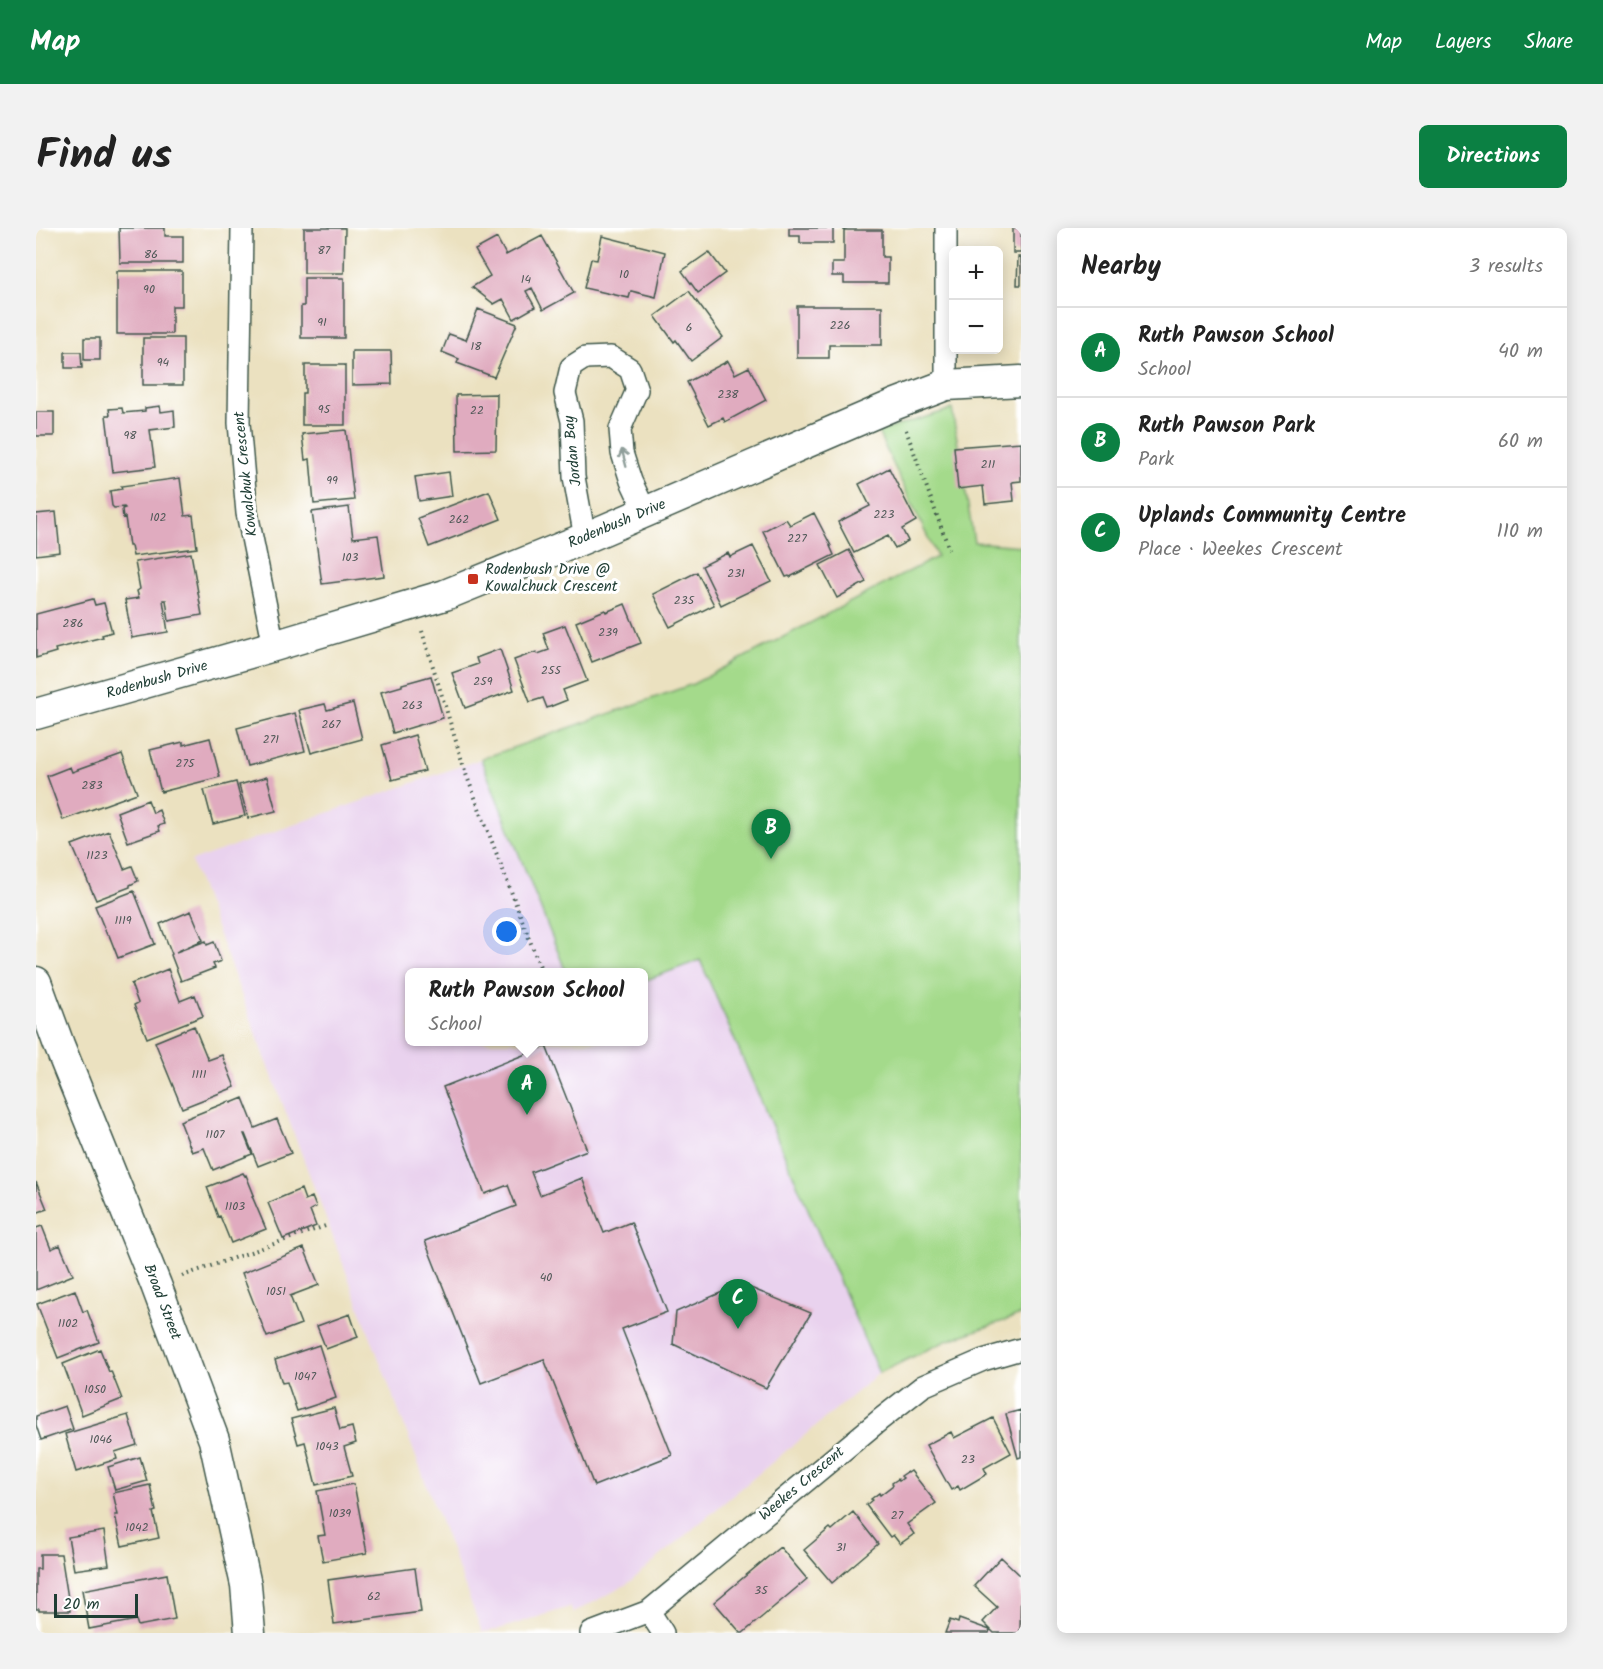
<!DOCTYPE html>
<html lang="en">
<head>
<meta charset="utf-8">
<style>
  body { margin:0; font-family:Kalam,sans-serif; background:#f2f2f2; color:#222 }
  .controls { position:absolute; right:18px; top:18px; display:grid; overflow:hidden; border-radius:9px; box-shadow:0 3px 15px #0003 }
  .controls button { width:54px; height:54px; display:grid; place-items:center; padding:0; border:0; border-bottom:2px solid #e0e0e0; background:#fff; color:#222; font:30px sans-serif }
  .scale { position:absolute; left:18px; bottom:15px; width:84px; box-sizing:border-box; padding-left:6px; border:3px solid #1f3d34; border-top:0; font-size:16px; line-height:21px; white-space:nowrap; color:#1f3d34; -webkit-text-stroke:4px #fff; paint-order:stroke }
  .you { position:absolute; left:471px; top:704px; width:21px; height:21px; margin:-15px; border:4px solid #fff; border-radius:50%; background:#1a73e8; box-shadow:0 0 0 9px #1a73e833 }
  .badge { display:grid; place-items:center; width:39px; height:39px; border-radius:50%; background:#0b8043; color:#fff; font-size:20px; font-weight:700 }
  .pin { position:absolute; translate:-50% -50px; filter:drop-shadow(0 2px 3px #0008) }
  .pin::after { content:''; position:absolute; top:32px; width:21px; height:18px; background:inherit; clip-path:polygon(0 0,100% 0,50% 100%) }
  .popup { position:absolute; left:369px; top:740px; width:243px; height:78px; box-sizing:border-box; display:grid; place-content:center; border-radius:9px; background:#fff; filter:drop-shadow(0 2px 4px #0005); font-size:20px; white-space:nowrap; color:#767676 }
  .popup b { font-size:22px; color:#222 }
  .popup::after { content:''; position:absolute; left:50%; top:100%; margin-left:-12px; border:12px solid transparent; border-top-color:#fff }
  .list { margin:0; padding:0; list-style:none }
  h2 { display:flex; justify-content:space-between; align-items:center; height:78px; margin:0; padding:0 24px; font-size:26px }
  h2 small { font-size:20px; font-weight:400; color:#767676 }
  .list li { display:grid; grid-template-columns:39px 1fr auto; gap:18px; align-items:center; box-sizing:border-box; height:90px; padding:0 24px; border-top:2px solid #e0e0e0 }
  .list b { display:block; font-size:22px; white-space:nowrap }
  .list p { margin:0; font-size:20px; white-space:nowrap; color:#767676 }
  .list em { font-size:20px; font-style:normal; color:#767676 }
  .map { position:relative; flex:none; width:985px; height:1405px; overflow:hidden; border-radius:9px }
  header { display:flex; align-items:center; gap:36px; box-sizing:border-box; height:84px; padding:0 30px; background:#0b8043; color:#fff }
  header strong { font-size:28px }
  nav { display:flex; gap:33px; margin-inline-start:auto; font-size:21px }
  .intro { display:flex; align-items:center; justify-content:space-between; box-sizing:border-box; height:144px; padding:0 36px }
  h1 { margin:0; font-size:42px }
  .button { padding:15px 27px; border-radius:9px; background:#0b8043; color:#fff; font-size:21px; font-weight:700 }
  main { display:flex; gap:36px; padding:0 36px }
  aside { flex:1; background:#fff; border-radius:9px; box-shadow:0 3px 15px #0003 }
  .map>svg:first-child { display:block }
  .built { fill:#e9d2ee }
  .green { fill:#a4da8b; stroke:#628c60; stroke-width:1.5 }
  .building { fill:#e0abbf }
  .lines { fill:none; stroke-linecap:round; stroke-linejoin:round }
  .street-casing { stroke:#3e5649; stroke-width:24 }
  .secondary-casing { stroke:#3e5649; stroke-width:33 }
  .path { stroke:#3e5649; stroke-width:4; stroke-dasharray:1.5 4.5; stroke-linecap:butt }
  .street { stroke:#fff; stroke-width:21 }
  .secondary { stroke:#fff; stroke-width:30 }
  .oneway { stroke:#8f9e9a }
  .poi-dot { fill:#c8321e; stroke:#fff; stroke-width:2 }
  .labels { text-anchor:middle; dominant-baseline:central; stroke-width:6; stroke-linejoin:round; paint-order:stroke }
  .number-label { font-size:12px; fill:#4f5857 }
  .street-label { font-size:15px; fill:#1f3d34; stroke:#fff }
  .poi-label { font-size:15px; fill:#1f3d34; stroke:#fff; text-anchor:start }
</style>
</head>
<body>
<header>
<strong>Map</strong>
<nav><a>Map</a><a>Layers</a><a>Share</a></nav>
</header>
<div class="intro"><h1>Find us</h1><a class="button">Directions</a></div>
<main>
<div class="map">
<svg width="985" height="1405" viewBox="0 0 985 1405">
  <rect width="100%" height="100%" fill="#fff"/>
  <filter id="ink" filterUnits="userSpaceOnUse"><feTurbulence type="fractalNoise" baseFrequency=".0167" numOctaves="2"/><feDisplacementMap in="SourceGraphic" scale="12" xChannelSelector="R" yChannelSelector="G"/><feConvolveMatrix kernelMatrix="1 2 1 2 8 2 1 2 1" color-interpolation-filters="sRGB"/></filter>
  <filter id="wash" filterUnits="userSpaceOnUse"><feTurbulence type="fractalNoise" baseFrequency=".008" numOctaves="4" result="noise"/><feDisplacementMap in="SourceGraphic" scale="24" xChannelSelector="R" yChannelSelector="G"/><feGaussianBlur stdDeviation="1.35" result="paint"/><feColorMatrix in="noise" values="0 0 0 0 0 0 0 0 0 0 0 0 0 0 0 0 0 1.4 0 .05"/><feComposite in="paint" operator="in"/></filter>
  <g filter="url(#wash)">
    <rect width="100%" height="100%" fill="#ebe1c0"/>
    <!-- built -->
    <path class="built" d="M445 531 530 744H374V814H608V753L664 732 843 1145 590 1357 537 1385 534 1379 460 1402 446 1404 155 633Z"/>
    <!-- green -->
    <path class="green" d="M916 181 938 314 985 318V1087L910 1113 843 1145 664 732 608 753V744H530L445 531 657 456 901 329 842 204Z"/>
    <g id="blocks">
      <!-- building -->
      <path class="building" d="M83 0H129V8H147V35H84Z
        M268 0H309L308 45H268Z
        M753 0H797V15H764V8H753Z
        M977 0H985V25H977Z
        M808 2H846V29H852V55H808V48H796V35H808Z
        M506 8 538 65 507 82 496 60 490 63 499 79 478 91 467 71 458 76 436 59 454 48 439 22 461 10 470 27Z
        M566 8 629 24 620 69 595 63 593 70 548 60 555 31 561 32Z
        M673 24 689 45 662 65 646 43Z
        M982 29H985V57H981Z
        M81 43H146V78H136V106H81Z
        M268 50H308V110H265V78H268Z
        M653 63 687 109 655 133 640 112 638 114 619 88Z
        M761 78H846V117H793V130H761Z
        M442 81 481 96 458 149 421 135 423 131 406 124 413 106 430 112Z
        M48 110H64V132H48Z
        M107 110H147V157H107Z
        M316 123H355L356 156 316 157Z
        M29 124H45L46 140H29Z
        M692 133 699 146 713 139 730 172 689 194 687 190 673 197 651 154Z
        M269 137H309V197H266V165H269Z
        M461 166 460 222 421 223 420 167Z
        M124 178 125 184 138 182 139 199 114 202 119 239 77 244 70 187H74L73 181 86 180 87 185 109 183V180Z
        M0 184H18V208H0Z
        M310 202 318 272 278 276 274 231 269 232 266 206Z
        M985 214V253L976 254 978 273 949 276 947 258 922 261 918 219Z
        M853 240 880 293 866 301 872 313 859 320 852 308 818 325 802 294 834 278 823 256Z
        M413 244 416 268 383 273 379 249Z
        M144 250 149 288 157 287 161 320 97 328 95 318H93L89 289 87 290 86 281 89 280 88 279 78 280 76 278 74 263 86 261 85 258Z
        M453 263 465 291 393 319 382 290Z
        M313 279 317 310 342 307 348 348 286 356 276 284Z
        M20 284 24 324 0 327V286Z
        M778 285 795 318H794L798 327 754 349 753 348 750 349 727 303 750 291 754 297Z
        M717 318 735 353 685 377 666 338 692 325 694 329Z
        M813 322 830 354 801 370 784 337Z
        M155 325 166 387 133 393 130 372H127L132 404 96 410 89 372 103 370 101 363 104 361 99 334Z
        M661 344 678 377 634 399 617 366Z
        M57 371 59 377 68 375 76 404 66 407 67 409 19 421 20 424 0 430V386Z
        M589 376 605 415 556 434 540 394 569 382 570 384Z
        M529 397 551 453 527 462 531 472 511 480 507 470 494 474 478 432 500 424 502 426 513 422 507 405Z
        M464 421 478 462 429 480 416 445 442 436 440 430Z
        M395 448 407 490 357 505 345 464 366 458V456Z
        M317 475 326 511 275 525 263 482 289 476 291 482Z
        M259 485 269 523 211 538 201 500Z
        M379 507 389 543 356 552 346 517Z
        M174 510 184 549 125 564 114 522 147 514V517Z
        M86 526 101 565 27 592 11 548 34 539 36 544Z
        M231 549 240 583 212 590 203 557Z
        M200 554 209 588 177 596 168 562Z
        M112 572 117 585 123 582 128 596 122 598 124 603 92 614 81 584Z
        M73 603 88 641 96 638 102 653 94 657V659L60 672 36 617Z
        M98 663 119 716 82 730 73 707H71L59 678Z
        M155 683 167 712 140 724 170 713 171 717 178 714 185 733 177 736 179 740 145 753 135 727 136 726 124 696Z
        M132 741 144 773 159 767 167 788 111 810 98 777 102 775 95 756Z
        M158 798 172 832 186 827 199 859 146 880 119 814Z
        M510 818 551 922 495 944 504 967 546 950 568 1005 595 994 631 1084 586 1101 636 1227 558 1258 508 1131 445 1155 389 1013 480 978 472 957 449 966 407 859Z
        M207 870 219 900 241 891 255 925 222 938 209 906H208L216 926 177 942 168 920 156 924 144 893 194 873 195 875Z
        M207 945 209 948 210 947 218 967 216 968 230 1001 195 1015 184 988 182 989 171 959Z
        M0 954 11 981 0 985Z
        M265 961 269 972 276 969 280 979 274 982 280 998 247 1011 232 975Z
        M6 998 15 1021 24 1017 37 1047 0 1062V1000Z
        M268 1020 283 1057 254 1068 265 1096 231 1109 206 1045Z
        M705 1056 775 1085 730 1160 637 1116 640 1084Z
        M39 1062 47 1084 51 1082 63 1114 22 1130 1 1076Z
        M314 1086 322 1109 290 1121 281 1098Z
        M283 1117 300 1170 261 1183 251 1154 246 1155 239 1132Z
        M64 1121 73 1144 75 1143 86 1171 46 1187 27 1136Z
        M29 1178 37 1201 5 1212 0 1197V1188Z
        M298 1180 304 1202 316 1199 320 1215 308 1219 316 1248 280 1257 269 1214 262 1216 255 1191Z
        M985 1182V1229L982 1230 970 1186Z
        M92 1187 101 1217 79 1224 81 1231 40 1244 29 1206Z
        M957 1190 975 1225 948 1240 951 1246 924 1262 922 1258 915 1262 890 1217 915 1204 918 1210Z
        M104 1229 111 1253 79 1262 72 1239Z
        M875 1243 900 1275 871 1296 878 1306 864 1316 857 1307 854 1309 830 1277 836 1272 835 1271 843 1265 844 1267 857 1257 856 1255 862 1251 863 1253 867 1250 865 1248 871 1244 872 1245Z
        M318 1256 331 1325 287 1333 282 1308 289 1307 281 1263Z
        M114 1257 120 1283 117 1284 123 1310 86 1318 79 1287H82L77 1265Z
        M817 1284 842 1316 796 1355 768 1322 794 1300 796 1302Z
        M68 1303 73 1337 38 1342 32 1309Z
        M744 1319 771 1351 707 1405H705L678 1374Z
        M4 1326H25L34 1383H3V1381H0V1341H4Z
        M965 1329 985 1348 984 1405H958L947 1394 961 1379 938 1358Z
        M379 1340 385 1384 298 1396 292 1352Z
        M131 1346 139 1391 102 1398 100 1392 53 1401 46 1362Z
        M923 1391 954 1402 953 1405H909L914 1392 922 1395Z"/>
    </g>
  </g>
  <g filter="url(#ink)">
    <use href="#blocks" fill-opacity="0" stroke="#3e5649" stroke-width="1.5"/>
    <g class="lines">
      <defs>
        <path id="street" d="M206 0 203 195 211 285 238 418
          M910 0V157
          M549 310 538 249 536 193 529 165 535 139 549 130 575 129 594 141 601 162 584 201 586 225 595 253 610 285
          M613 1383 627 1405
          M555 1405 613 1383 845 1191 887 1158 947 1132 985 1121"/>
        <path id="secondary" d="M0 486 238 418 409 367 549 310 860 176 910 157 985 153
          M0 754 23 817 120 1057 178 1212 210 1357 214 1405"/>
      </defs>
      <!-- street casing -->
      <use href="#street" class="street-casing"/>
      <!-- secondary casing -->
      <use href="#secondary" class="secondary-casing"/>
      <!-- path -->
      <path class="path" d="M870 202 913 321
        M386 403 430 546 506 744
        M146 1048 292 997"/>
      <!-- street -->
      <use href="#street" class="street"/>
      <!-- secondary -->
      <use href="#secondary" class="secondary"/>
    </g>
    <!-- one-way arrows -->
    <defs><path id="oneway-shaft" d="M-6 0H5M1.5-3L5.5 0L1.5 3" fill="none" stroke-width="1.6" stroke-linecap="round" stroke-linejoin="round" transform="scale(1.5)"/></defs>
    <use class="oneway" href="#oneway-shaft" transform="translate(588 230) rotate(-105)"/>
  </g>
  <!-- markers -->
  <rect class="poi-dot" x="431" y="345" width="12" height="12" rx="3"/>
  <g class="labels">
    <!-- number labels -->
    <g class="number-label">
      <text x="288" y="22">87</text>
      <text x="115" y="26">86</text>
      <text x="588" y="46">10</text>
      <text x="490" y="51">14</text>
      <text x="113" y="61">90</text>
      <text x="286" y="94">91</text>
      <text x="804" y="97">226</text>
      <text x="653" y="99">6</text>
      <text x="440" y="118">18</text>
      <text x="127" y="134">94</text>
      <text x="692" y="166">238</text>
      <text x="288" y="181">95</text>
      <text x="441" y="182">22</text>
      <text x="94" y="207">98</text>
      <text x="952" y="236">211</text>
      <text x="296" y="252">99</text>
      <text x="848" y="286">223</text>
      <text x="122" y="289">102</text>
      <text x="423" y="291">262</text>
      <text x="761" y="310">227</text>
      <text x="314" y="329">103</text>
      <text x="700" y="345">231</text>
      <text x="648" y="372">235</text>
      <text x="37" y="395">286</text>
      <text x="572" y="404">239</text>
      <text x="515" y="442">255</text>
      <text x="447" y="453">259</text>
      <text x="376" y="477">263</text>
      <text x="295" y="496">267</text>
      <text x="235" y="511">271</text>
      <text x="149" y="535">275</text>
      <text x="56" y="557">283</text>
      <text x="61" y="627">1123</text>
      <text x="87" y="692">1119</text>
      <text x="163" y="846">1111</text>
      <text x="179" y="906">1107</text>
      <text x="199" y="978">1103</text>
      <text x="510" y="1049">40</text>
      <text x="240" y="1063">1051</text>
      <text x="32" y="1095">1102</text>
      <text x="269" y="1148">1047</text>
      <text x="59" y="1161">1050</text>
      <text x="65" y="1211">1046</text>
      <text x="291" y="1218">1043</text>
      <text x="932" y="1231">23</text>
      <text x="304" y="1285">1039</text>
      <text x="861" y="1287">27</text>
      <text x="101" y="1299">1042</text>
      <text x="805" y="1319">31</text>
      <text x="725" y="1362">35</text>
      <text x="338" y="1368">62</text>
    </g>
    <!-- street labels -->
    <g class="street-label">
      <text transform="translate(537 223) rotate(-96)">Jordan Bay</text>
      <text transform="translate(210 246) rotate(-96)">Kowalchuk Crescent</text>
      <text transform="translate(581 296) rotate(-23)">Rodenbush Drive</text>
      <text transform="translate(121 452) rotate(-16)">Rodenbush Drive</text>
      <text transform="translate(126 1074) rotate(69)">Broad Street</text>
      <text transform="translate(766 1256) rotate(-40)">Weekes Crescent</text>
    </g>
    <!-- poi labels -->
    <g class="poi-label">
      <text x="449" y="342">Rodenbush Drive @<tspan x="449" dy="17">Kowalchuck Crescent</tspan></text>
    </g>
  </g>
</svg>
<div class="controls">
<button>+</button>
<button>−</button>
</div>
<div class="scale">20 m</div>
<div class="you"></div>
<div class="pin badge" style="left:491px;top:887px">A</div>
<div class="popup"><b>Ruth Pawson School</b>School</div>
<div class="pin badge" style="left:735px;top:631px">B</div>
<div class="pin badge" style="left:702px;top:1101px">C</div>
</div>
<aside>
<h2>Nearby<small>3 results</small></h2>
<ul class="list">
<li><span class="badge">A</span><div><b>Ruth Pawson School</b><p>School</p></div><em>40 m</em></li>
<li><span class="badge">B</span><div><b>Ruth Pawson Park</b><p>Park</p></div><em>60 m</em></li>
<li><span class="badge">C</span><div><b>Uplands Community Centre</b><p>Place · Weekes Crescent</p></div><em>110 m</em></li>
</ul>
</aside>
</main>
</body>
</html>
